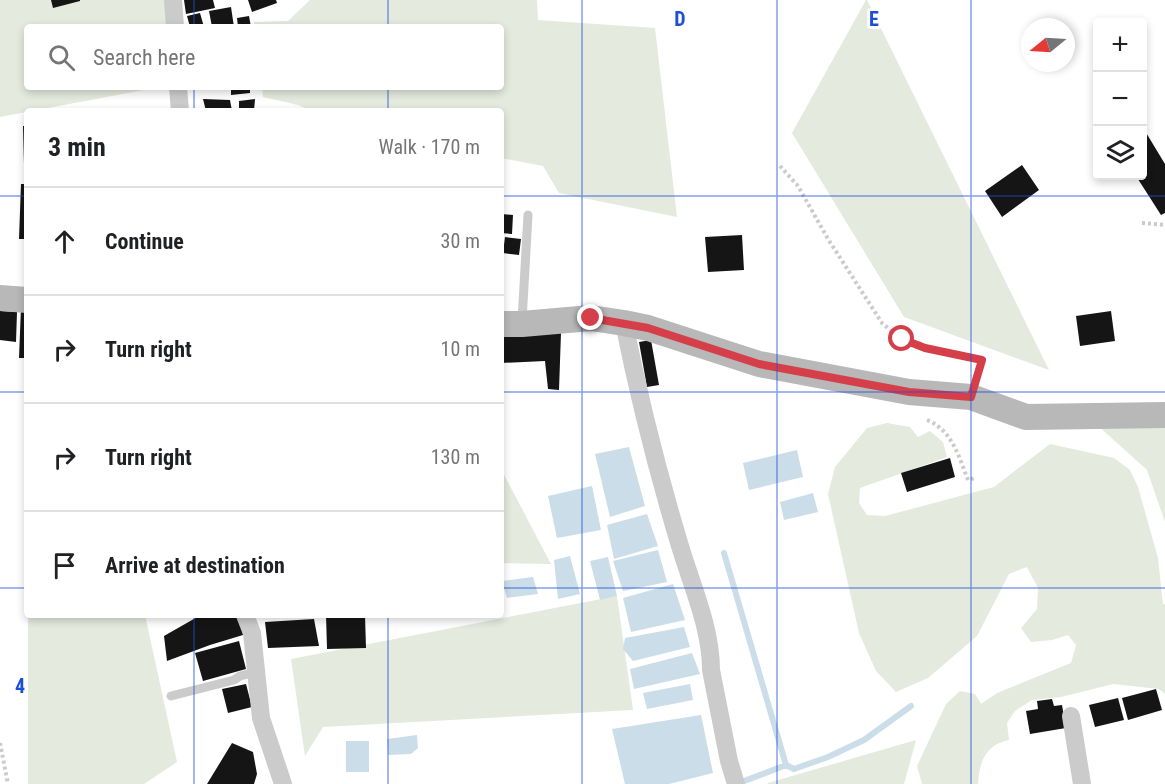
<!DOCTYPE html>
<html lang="en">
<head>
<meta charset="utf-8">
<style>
  body { margin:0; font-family:"Roboto Condensed",sans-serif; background:#f6f6f6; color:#202124 }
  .controls { position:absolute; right:18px; top:18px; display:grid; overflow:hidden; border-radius:6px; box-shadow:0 3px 9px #0003 }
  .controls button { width:54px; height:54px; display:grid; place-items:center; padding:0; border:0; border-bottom:2px solid #e0e0e0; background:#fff; color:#202124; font:30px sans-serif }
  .compass { position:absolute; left:1021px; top:18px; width:54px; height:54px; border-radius:50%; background:#fff; box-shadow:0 3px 9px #0003; rotate:252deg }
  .stop { position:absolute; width:18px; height:18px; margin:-14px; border:4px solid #d53f4a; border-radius:50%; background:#fff }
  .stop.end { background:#d53f4a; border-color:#fff; box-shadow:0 2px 6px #0008 }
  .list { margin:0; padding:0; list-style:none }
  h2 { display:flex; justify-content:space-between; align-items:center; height:78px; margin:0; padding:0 24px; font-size:26px }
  h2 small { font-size:20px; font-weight:400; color:#757577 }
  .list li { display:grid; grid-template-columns:39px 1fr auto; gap:18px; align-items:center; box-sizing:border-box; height:108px; padding:0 24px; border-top:2px solid #e0e0e0 }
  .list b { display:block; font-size:22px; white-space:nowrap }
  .list em { font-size:20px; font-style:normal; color:#757577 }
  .icon { flex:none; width:33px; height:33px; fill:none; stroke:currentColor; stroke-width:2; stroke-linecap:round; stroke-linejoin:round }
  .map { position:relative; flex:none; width:1165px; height:784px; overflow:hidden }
  .search { position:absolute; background:#fff; box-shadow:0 3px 9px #0003; left:24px; top:24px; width:480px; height:66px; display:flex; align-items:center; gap:15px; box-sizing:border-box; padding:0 21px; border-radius:6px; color:#757577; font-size:22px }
  .panel { position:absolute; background:#fff; box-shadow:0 3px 9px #0003; left:24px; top:108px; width:480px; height:510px; border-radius:6px }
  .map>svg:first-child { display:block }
  .green { fill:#e4eadd }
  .water { fill:#cadde8 }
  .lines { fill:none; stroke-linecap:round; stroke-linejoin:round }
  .stream { stroke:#cadde8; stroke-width:6 }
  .building { fill:#151515 }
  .path { stroke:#cbcbcb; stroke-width:4; stroke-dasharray:3 3; stroke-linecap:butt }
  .lane { stroke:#cbcbcb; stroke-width:9 }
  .street { stroke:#cbcbcb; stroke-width:18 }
  .secondary { stroke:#b8b8b8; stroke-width:26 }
  .route { stroke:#d53f4a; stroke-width:8 }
  .grid { fill:none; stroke:#1d4ed8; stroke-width:1.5; stroke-opacity:0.55 }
  .grid-label { font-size:20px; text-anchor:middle; font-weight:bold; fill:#1d4ed8; stroke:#fff; stroke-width:6; stroke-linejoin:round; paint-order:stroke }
</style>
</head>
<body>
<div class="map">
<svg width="1165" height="784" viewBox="0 0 1165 784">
  <rect width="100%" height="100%" fill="#fff"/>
  <!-- green -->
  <path class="green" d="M0 0H170L174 27H27V87H160L0 117Z
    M310 0H537L538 20 655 28 677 217 559 193 543 166 501 158V111H311L298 105 263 97 262 87H501V27H254V22L288 21Z
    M866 0H867L1049 370 904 317 792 133Z
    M1165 418V522L1147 470 1096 424Z
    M887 423 910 427 918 437 930 431 943 442 947 457 860 488 859 503 867 515 885 516 994 487 1050 444 1114 458 1130 470 1138 487 1158 558 1163 604H1165V694L1159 689 1113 684 1061 697 1032 700 1015 711 1007 723 1009 740C986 744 979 762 978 784H922L917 766 946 704 960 691 975 694 981 704 997 693 1071 663 1076 645 1068 635 1052 640 1031 642 1021 628 1037 609 1038 588 1027 567 1009 574 977 636 928 678 896 692 876 671 859 633 828 494 835 467 867 428Z
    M501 469 551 564 501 563Z
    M617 596 633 710 323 727 305 756 291 659Z
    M28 615H145L177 762 144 784H28Z
    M916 740 904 784H768V783Z"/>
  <!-- water -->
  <path class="water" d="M629 447 645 506 610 517 595 454Z
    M797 450 803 477 749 490 743 463Z
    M592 486 601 530 557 538 548 496Z
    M813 493 818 512 784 520 780 502Z
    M647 514 658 546 614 559 607 525Z
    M658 550 667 582 623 591 613 561Z
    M570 556 580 594 558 599 554 560Z
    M608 557 617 596 600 600 590 561Z
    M533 577 538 594 507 598 502 581Z
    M673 584 685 620 631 632 623 598Z
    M684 627 690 647 633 661 623 649 625 638Z
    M692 653 700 674 634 689 630 669Z
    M690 684 693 700 647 709 643 693Z
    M701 715 713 773 669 784H625L612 729Z
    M417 735 418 748 411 754 388 755 387 739Z
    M346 741H369V772H346Z"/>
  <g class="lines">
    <!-- stream -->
    <path class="stream" d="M724 553 786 765 794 769 828 757 864 740 911 706
      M739 783 786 765"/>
  </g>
  <!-- building -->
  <path class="building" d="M51 0H80V1L53 8Z
    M184 0H213L215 8 186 14Z
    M248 0H276L277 3 252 12Z
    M231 7 234 27H212L209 11Z
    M200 13 204 27H190L187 16Z
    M249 16 251 27H238L237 18Z
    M231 87H250V93L231 95Z
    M203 99 230 100 232 111H206Z
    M255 99 254 111H239V101Z
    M23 126H27V164H24Z
    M1145 131 1165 164V213L1161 215 1136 176H1142V133Z
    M1022 165 1039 190 1002 217 985 191Z
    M21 184H27V239H19Z
    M501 214 513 215 512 234 501 233Z
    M742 235 744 270 708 272 705 237Z
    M505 237 521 239 519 255 503 253Z
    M21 308 27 309V358H19Z
    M0 311 17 312 16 342 0 340Z
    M1111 311 1115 341 1080 346 1076 316Z
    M561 333 559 390 548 389 545 361 501 363V336Z
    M651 340 659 385 647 387 639 342Z
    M950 458 955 477 907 492 901 473Z
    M240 615 243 635 210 645 167 661 164 636 199 616Z
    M326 615H365L366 648 327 649Z
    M314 619 319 646 268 648 265 622Z
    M239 641 246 669 203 681 195 653Z
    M246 684 252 707 228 713 222 689Z
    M1156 689 1162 710 1128 720 1122 698Z
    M1118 698 1124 720 1095 727 1089 705Z
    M1052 699 1054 706 1062 705 1066 728 1030 734 1026 711 1038 709 1037 701Z
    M232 743 253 752 257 774 254 784H207Z"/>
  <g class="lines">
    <!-- path -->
    <path class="path" d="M780 166 798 186 828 239 882 323 902 340 925 348 982 360 977 376
      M1142 223 1165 225
      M927 420C952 430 959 457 968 480L975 478
      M0 743 8 784"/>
    <!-- lane -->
    <path class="lane" d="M522 321 528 215
      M171 696 234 680 240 676 255 672"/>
    <!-- street -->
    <path class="street" d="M173 0 175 27
      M178 87 180 111
      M624 323C639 398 658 473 680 546 692 586 711 628 711 670L729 761 736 784
      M245 615 252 633 261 718 283 784
      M1071 716 1082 784"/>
    <!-- secondary -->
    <path class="secondary" d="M0 298 27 300
      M501 324H522L591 318 624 323 648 328 759 364 909 392 971 397 1026 417 1165 415"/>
  </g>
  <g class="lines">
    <!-- route -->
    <path class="route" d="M591 318 648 328 759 364 909 392 971 397 982 360 925 348 902 339"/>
  </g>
  <!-- grid -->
  <path class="grid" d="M194 0V27M388 0V27M582 0V784M777 0V784M971 0V784M194 87V111M388 87V111M0 196H27M501 196H1165M0 392H27M501 392H1165M0 588H27M501 588H1165M194 615V784M388 615V784"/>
  <g class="grid-label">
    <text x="680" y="26">D</text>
    <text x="874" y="26">E</text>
    <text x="20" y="693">4</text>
  </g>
</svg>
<div class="controls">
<button>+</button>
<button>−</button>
<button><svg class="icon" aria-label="layers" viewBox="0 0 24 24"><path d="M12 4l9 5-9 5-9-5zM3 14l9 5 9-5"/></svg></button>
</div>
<svg class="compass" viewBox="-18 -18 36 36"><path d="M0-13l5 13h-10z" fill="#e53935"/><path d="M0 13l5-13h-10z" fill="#757577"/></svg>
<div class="stop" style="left:902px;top:339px"></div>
<div class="stop end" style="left:591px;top:318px"></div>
<div class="search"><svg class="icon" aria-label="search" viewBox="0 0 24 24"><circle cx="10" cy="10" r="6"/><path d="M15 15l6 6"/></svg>Search here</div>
<section class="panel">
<h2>3 min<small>Walk · 170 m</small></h2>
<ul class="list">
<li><svg class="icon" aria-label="ahead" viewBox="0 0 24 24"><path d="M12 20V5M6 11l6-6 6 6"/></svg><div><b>Continue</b></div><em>30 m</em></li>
<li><svg class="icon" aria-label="right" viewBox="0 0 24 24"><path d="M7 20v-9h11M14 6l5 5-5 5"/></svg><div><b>Turn right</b></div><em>10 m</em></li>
<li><svg class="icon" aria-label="right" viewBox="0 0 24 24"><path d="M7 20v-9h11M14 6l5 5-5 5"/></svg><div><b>Turn right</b></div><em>130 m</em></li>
<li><svg class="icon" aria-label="arrive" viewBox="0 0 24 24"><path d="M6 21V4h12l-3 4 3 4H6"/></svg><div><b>Arrive at destination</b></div></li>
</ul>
</section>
</div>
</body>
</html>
